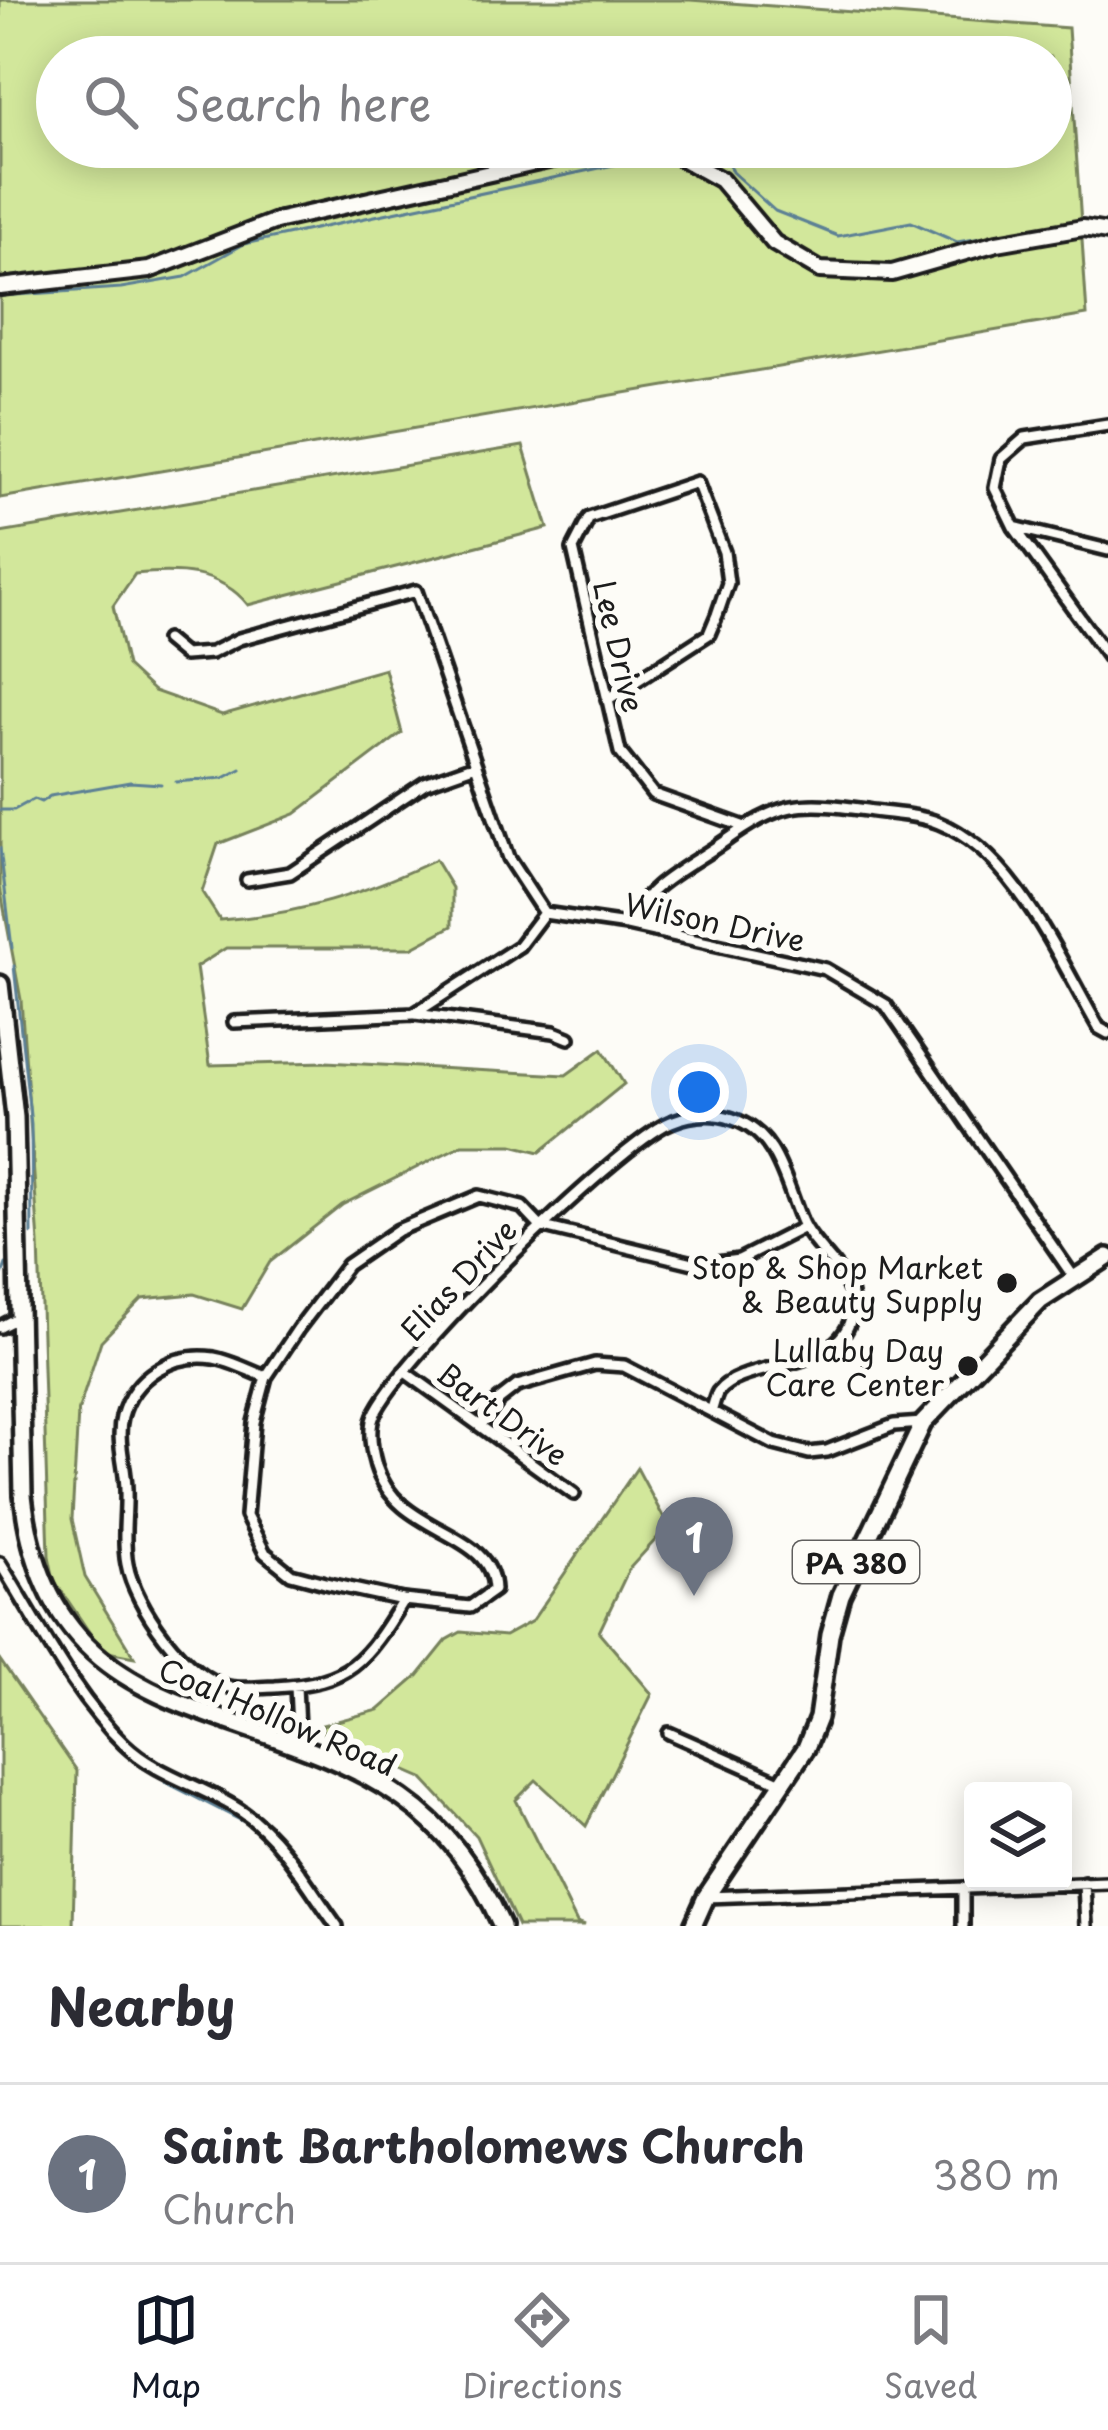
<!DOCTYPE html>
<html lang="en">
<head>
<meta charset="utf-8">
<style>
  body { margin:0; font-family:"Playpen Sans",sans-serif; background:#f7f7f7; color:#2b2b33 }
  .controls { position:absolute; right:36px; bottom:36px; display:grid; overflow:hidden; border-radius:12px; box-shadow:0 6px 30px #0003 }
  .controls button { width:108px; height:108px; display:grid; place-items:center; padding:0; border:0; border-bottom:3px solid #e1e1e2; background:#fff; color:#2b2b33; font:60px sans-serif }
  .you { position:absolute; left:699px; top:1092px; width:42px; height:42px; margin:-30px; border:9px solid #fff; border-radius:50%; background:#1a73e8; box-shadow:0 0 0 18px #1a73e833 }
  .badge { display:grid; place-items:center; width:78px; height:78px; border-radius:50%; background:#111827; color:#fff; font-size:39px; font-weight:700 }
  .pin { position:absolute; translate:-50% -99px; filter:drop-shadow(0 3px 6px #0008) }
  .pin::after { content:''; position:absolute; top:63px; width:42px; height:36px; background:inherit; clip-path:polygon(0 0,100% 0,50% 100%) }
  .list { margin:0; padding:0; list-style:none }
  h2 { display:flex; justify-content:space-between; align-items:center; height:156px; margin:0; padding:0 48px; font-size:51px }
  h2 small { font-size:39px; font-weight:400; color:#7c7c81 }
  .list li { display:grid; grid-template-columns:78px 1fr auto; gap:36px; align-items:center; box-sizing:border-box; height:180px; padding:0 48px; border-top:3px solid #e1e1e2 }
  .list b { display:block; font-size:45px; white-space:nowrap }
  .list p { margin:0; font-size:39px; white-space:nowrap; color:#7c7c81 }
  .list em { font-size:39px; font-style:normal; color:#7c7c81 }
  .icon { flex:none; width:66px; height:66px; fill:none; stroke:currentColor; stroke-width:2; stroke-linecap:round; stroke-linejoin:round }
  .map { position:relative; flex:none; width:1108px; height:1926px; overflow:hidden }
  .search { position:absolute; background:#fff; box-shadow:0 6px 30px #0003; left:36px; right:36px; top:36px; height:132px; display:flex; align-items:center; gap:30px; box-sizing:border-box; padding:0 42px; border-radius:66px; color:#7c7c81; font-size:45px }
  .sheet { height:336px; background:#fff }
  nav { display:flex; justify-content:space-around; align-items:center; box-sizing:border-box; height:168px; border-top:3px solid #e1e1e2; background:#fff; font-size:33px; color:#7c7c81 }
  nav a { display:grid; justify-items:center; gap:6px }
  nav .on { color:#111827 }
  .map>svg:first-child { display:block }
  .green { fill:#d2e79b; stroke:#77825c; stroke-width:3; fill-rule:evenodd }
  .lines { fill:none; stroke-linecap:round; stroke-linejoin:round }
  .stream { stroke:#5c8095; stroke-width:3 }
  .street-casing { stroke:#1c1c1c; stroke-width:18 }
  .secondary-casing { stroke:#1c1c1c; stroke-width:22 }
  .primary-casing { stroke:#1c1c1c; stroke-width:24 }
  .street { stroke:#fdfcf7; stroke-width:9 }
  .secondary { stroke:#fdfcf7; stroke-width:14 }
  .primary { stroke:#fdfcf7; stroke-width:15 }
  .poi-dot { fill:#1c1c1c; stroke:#fdfcf7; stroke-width:4.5 }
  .labels { text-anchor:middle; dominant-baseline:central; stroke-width:12; stroke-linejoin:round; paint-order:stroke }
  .shield { fill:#fdfcf7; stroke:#605f5e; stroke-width:3 }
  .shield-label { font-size:27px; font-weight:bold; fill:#1c1c1c }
  .street-label { font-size:30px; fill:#1c1c1c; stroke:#fdfcf7 }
  .poi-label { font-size:30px; fill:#1c1c1c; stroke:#fdfcf7; text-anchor:end }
</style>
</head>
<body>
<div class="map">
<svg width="1108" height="1926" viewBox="0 0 1108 1926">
  <rect width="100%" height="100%" fill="#fdfcf7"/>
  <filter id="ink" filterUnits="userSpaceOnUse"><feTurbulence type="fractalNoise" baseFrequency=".00833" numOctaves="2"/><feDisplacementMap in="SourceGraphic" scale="24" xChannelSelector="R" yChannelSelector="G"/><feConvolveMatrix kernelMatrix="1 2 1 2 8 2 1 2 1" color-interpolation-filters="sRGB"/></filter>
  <g filter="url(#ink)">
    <!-- green -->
    <path class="green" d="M0 0H690L1068 28 1087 315 0 498ZM57 57H1051V147H57Z
      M523 446 548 528 248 605C220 570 177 570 135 574L113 606 127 666 154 691 222 715 385 669 402 733 295 814 218 844 202 892 220 920C299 915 363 894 435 860L452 888V926L411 948H226L196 967 210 1065 326 1062 566 1075 602 1049 624 1084 540 1152 512 1145H462L342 1205 270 1262 242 1309 194 1294 142 1299 101 1341 78 1412 72 1519 85 1577 134 1657 102 1651 54 1580 49 1556 39 1243 21 1000 0 887V533Z
      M637 1468 668 1526 629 1569 599 1632 652 1694 586 1826 536 1780 516 1800 577 1923 585 1926H518L476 1836 422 1778 324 1735 322 1725 379 1710 418 1676 447 1640 461 1632 505 1636 532 1621Z
      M0 1660 77 1771 73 1926H0Z"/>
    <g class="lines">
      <!-- stream -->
      <path class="stream" d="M722 147 732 172 775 211 838 236 911 222 957 242 1064 224
        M1092 223 1108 222
        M0 296 121 288 185 277 244 244 637 160 659 162
        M176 782 224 778 241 769
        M0 810H14L34 799 41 802 50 796 130 782 161 784
        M0 848 12 948
        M14 966 31 1125 32 1234
        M0 1280 6 1264
        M165 1782 242 1821"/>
      <defs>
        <path id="street" d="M1108 425 1025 438 1001 459 995 488 1014 527 1108 657
          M1014 527 1108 550
          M166 640 184 655 211 653 239 639 416 591 508 858 544 913 627 925 825 969 886 1005 1073 1276
          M607 700 709 634 717 615 728 583 724 552 697 482 589 518 573 549 620 752 653 794 745 827
          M247 880 290 873 425 783 476 765
          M627 925C642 888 689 866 722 843 780 802 797 800 867 810 890 814 917 814 939 823 1015 853 1059 960 1099 1028L1108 1033
          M415 1014 554 1032 569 1038
          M234 1022 414 1014 519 946 544 913
          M540 1226 522 1207 479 1196 398 1230 347 1265 298 1329 266 1377 254 1422 246 1516 265 1553 291 1574 325 1583 403 1600 470 1607 494 1590C493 1528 398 1537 376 1466 372 1452 369 1436 372 1421 385 1371 620 1142 671 1122 691 1114 713 1112 733 1119 777 1133 785 1182 801 1220 814 1252 857 1274 852 1312 845 1373 743 1359 718 1392 715 1397 714 1403 712 1409
          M540 1226 702 1265 739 1260 804 1227
          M0 1327 19 1317
          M404 1371 574 1494
          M266 1377C250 1371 231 1361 214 1358 173 1352 133 1376 122 1417 116 1441 126 1466 126 1490 127 1515 122 1539 127 1564 134 1604 186 1679 229 1687 243 1690 260 1687 275 1687 350 1683 365 1662 403 1600
          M481 1425 499 1400 517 1386 595 1364 624 1366 774 1444 809 1453 827 1451 894 1425 923 1423
          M0 1563C38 1623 72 1694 124 1744 158 1777 206 1786 244 1813 283 1840 309 1888 337 1926
          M296 1686 299 1749
          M669 1733 784 1784
          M1084 1883 1086 1926
          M963 1888V1926
          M706 1897 1108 1883"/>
        <path id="secondary" d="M0 287 149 270 276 221 602 148 662 147 721 180 774 243 820 270 892 273 997 243 1083 228 1108 232"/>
        <path id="primary" d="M0 984 15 1117 23 1495C49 1735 251 1693 402 1798 447 1829 480 1876 502 1926
          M693 1926 706 1897 806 1748 818 1718 830 1634 841 1595 923 1423 1040 1301 1108 1257"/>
      </defs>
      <!-- street casing -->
      <use href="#street" class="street-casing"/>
      <!-- secondary casing -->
      <use href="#secondary" class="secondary-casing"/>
      <!-- primary casing -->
      <use href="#primary" class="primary-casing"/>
      <!-- street -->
      <use href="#street" class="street"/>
      <!-- secondary -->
      <use href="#secondary" class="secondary"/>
      <!-- primary -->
      <use href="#primary" class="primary"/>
    </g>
  </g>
  <!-- markers -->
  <g class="poi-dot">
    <circle cx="1007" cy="1283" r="12"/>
    <circle cx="968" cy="1366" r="12"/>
  </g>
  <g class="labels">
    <!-- shield labels -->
    <rect class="shield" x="793" y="1541" width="126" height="42" rx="9"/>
    <g class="shield-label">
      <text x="856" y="1562">PA 380</text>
    </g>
    <!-- street labels -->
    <g class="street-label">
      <text transform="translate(620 646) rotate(77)">Lee Drive</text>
      <text transform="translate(715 921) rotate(12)">Wilson Drive</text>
      <text transform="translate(458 1279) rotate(-47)">Elias Drive</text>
      <text transform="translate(503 1413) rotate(36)">Bart Drive</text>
      <text transform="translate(278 1716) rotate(23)">Coal Hollow Road</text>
    </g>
    <!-- poi labels -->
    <g class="poi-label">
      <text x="983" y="1266">Stop &amp; Shop Market<tspan x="983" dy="34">&amp; Beauty Supply</tspan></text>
      <text x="944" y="1349">Lullaby Day<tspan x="944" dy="34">Care Center</tspan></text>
    </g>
  </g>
</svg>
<div class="controls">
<button><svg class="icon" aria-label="layers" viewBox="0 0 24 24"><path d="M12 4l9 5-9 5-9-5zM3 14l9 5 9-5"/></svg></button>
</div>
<div class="you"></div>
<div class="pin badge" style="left:694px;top:1596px;background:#6b7280">1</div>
<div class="search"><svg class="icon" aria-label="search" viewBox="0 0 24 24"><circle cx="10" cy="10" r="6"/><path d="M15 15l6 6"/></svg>Search here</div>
</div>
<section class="sheet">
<h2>Nearby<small></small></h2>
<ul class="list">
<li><span class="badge" style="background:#6b7280">1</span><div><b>Saint Bartholomews Church</b><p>Church</p></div><em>380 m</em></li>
</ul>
</section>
<nav>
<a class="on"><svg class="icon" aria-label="map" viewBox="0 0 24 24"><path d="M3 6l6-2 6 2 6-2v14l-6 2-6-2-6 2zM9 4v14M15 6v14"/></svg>Map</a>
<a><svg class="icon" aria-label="directions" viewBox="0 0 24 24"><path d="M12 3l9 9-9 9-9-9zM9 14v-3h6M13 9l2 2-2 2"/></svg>Directions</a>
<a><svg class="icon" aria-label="saved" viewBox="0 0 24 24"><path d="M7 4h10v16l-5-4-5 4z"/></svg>Saved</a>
</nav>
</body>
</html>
